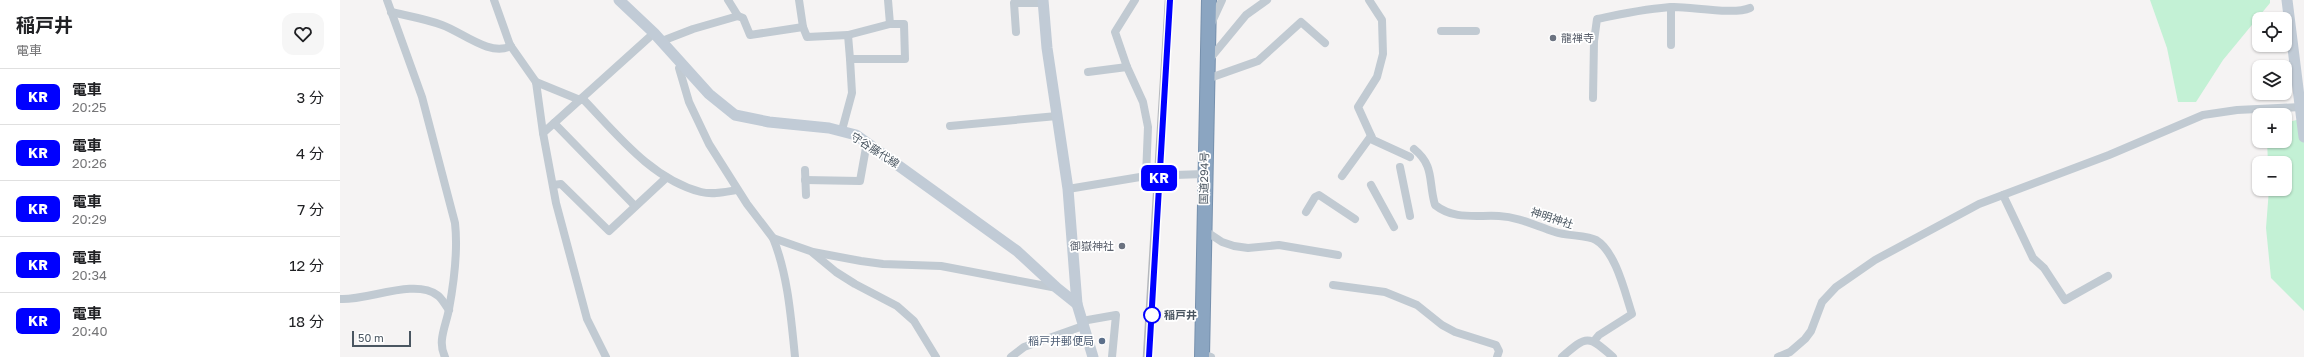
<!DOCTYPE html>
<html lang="ja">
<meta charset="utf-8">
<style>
body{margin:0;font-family:"Golos Text","Noto Sans JP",sans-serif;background:#f6f6f6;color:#202124;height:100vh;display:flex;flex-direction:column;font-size:15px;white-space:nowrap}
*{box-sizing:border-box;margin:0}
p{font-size:13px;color:#757577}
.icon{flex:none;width:22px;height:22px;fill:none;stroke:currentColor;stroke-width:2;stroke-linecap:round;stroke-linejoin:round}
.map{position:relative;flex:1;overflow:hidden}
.sheet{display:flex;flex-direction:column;background:#fff;width:340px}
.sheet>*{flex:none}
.badge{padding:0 8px;border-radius:6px;font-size:14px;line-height:26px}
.controls{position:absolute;left:1912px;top:12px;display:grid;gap:8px}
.controls a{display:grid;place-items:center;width:40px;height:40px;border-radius:8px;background:#fff;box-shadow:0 1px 3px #0004;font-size:20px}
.scale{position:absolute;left:12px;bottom:10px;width:59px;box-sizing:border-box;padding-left:4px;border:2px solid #4a5661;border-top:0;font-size:11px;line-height:14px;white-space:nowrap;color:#4a5661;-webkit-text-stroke:3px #fff;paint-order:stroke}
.map>.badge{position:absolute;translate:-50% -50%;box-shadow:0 0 0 2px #fff}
.round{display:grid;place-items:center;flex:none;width:42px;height:42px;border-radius:12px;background:#f6f6f6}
.overview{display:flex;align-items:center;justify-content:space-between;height:68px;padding:0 16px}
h1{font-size:19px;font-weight:700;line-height:30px}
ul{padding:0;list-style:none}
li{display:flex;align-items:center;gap:12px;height:56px;padding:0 16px;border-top:1px solid #e0e0e0}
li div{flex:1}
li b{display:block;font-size:15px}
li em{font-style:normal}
li .badge{min-width:44px;font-weight:700;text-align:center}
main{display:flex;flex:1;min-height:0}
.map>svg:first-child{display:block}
.green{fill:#c3f1d5}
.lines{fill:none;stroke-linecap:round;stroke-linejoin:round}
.highway-casing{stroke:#7690ad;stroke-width:16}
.street{stroke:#c1cad2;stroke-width:8}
.secondary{stroke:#c1cbd6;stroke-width:11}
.highway{stroke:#8ba5c1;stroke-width:14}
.rail{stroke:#b5b8bd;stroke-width:2.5}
.line-casing{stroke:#fff;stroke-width:9}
.line{stroke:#00f;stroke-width:6}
.worship-dot{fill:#6b7280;stroke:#fff;stroke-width:1.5}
.stop-dot{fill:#fff;stroke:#00f;stroke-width:2}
.service-dot{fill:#5c6f8a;stroke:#fff;stroke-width:1.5}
.labels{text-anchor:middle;stroke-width:3.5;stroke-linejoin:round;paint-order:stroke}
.worship-label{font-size:11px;fill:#5b616d;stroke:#fff;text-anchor:start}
.street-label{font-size:11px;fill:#4a5661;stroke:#fff}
.stop-label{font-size:11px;font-weight:bold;fill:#4a5661;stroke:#fff;text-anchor:start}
.service-label{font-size:11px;fill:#4e5e75;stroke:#fff;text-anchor:end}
</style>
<main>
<section class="sheet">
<div class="overview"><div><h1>稲戸井</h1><p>電車</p></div><a class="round"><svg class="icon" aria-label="heart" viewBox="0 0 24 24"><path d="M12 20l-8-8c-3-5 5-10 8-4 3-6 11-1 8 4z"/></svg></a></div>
<ul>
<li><span class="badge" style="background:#00f;color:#fff">KR</span><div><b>電車</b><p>20:25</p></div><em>3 分</em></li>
<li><span class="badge" style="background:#00f;color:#fff">KR</span><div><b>電車</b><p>20:26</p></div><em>4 分</em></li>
<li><span class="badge" style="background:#00f;color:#fff">KR</span><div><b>電車</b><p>20:29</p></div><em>7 分</em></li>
<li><span class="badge" style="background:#00f;color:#fff">KR</span><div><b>電車</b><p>20:34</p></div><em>12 分</em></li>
<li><span class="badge" style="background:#00f;color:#fff">KR</span><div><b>電車</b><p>20:40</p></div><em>18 分</em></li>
</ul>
</section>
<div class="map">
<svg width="1964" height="357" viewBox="0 0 1964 357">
<rect width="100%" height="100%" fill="#f5f3f3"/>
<g class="green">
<polygon points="1810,0 1930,0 1930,3 1883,60 1856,102 1838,102 1827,48"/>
<polygon points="1964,118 1964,311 1931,278 1926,228 1929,189 1945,189 1945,163 1928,163 1927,141 1945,141 1945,123"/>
</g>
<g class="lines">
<g class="highway-casing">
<polyline id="highway" points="862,357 869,0"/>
</g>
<g class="street">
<path d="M47,0l35,97 33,126c3,27 -1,59 -6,86 -3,17 -12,32 -4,48"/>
<polyline points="154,0 170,45 196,82 203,133"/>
<polyline points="388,0 398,16"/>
<polyline points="459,0 463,27"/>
<polyline points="795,0 775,32 787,67 803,102 808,127 806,176"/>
<polyline points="1029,0 1042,20 1043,54 1037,77 1018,107 1033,140 1070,157"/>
<path d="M51,12c17,4 35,7 51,13 20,7 48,32 69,21"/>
<polyline points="871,24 882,0"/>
<polyline points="1101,31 1136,31"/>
<polyline points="676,32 674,3 704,3"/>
<polyline points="508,35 550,24"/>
<polyline points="322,41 353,29 398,16 403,18 410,35 463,27 467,37 508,35 510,59"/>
<polyline points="1331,45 1331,7"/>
<polyline points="868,61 906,15 927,0"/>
<polyline points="342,63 339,68 349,102 369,144 407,204 433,238 473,252 521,261 543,264 601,266 717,288"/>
<polyline points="748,72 787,67"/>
<polyline points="867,79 918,61 961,22 985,43"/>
<polyline points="196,82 240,100"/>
<path d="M242,98c34,35 69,81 119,94 12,3 24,0 36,-2"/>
<path d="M1253,98l1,-57 3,-22c25,-5 50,-11 77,-12 20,0 60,8 76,1"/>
<polyline points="214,123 295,206"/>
<polyline points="610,126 717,116"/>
<polyline points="502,130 512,93 510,59 565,59 564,24 550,24 548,0"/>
<path d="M1074,149c21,17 14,32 21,56 19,15 40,10 64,11 20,1 37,10 56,16 11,4 33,3 41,8 20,12 29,53 36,74l-33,21 -5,6"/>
<polyline points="1060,167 1070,216"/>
<polyline points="465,170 466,195"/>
<polyline points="1002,176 1031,136"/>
<polyline points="465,180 520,181 527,142"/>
<polyline points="213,185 221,184 269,231 326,178"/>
<polyline points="1031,185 1054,227"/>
<polyline points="728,189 806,176 864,174"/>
<polyline points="1663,195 1693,258 1704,268 1725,300 1768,276"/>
<polyline points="966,212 975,197 979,195 1015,219"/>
<polyline points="864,230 882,242 894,246 908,248 939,245 998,255"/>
<path d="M433,238c15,37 18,80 22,119"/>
<polyline points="473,253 496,272 515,284 557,306 574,321 596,357"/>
<polyline points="993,285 1045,292 1077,305 1102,325 1115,332 1156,345 1159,351 1157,357"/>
<path d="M0,299c26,2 75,-21 97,-4 5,3 8,10 12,15"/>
<polyline points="742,321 776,315 772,357"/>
<polyline points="862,354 871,357"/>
<polyline points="266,357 247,319 216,203 203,133 314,33"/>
<polyline points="671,357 684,347 743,326"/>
<path d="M1222,357c25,-22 26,-22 51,0"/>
<polyline points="1438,357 1450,352 1465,339 1471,331 1482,302 1496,287 1535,260 1639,204 1769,155 1863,115 1897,110 1961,107"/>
</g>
<g class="secondary">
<polyline points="279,0 314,33 369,94 395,115 429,122 489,128 516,135 677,251 717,288 737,304 753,357"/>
<polyline points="703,0 707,48 728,189 737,304"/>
<polyline points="1947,0 1964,137"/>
</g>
<use href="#highway" class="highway"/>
<polyline class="rail" points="804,357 826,0"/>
</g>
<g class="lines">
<g class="line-casing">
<polyline id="line" points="809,357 830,0"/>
</g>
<use href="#line" class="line"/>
</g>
<g class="worship-dot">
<circle cx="1213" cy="38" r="4"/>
<circle cx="782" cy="246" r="4"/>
</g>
<circle class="stop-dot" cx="812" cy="315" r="8"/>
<circle class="service-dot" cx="762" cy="341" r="4"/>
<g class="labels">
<g class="worship-label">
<text x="1221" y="42">龍禅寺</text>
<text x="774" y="250" text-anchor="end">御嶽神社</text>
</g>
<g class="street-label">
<text transform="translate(535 150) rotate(33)" y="4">守谷藤代線</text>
<text transform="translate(864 178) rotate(-89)" y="4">国道294号</text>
<text transform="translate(1212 218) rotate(18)" y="4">神明神社</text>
</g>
<g class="stop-label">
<text x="824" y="319">稲戸井</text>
</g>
<g class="service-label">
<text x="754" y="345">稲戸井郵便局</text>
</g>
</g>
</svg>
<div class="controls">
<a><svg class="icon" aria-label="locate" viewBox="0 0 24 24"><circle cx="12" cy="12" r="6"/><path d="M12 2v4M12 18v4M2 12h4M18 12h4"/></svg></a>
<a><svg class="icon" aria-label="layers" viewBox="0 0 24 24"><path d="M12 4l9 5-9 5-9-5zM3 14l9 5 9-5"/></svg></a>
<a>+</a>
<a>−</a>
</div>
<div class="scale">50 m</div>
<b class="badge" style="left:819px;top:178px;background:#00f;color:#fff">KR</b>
</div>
</main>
